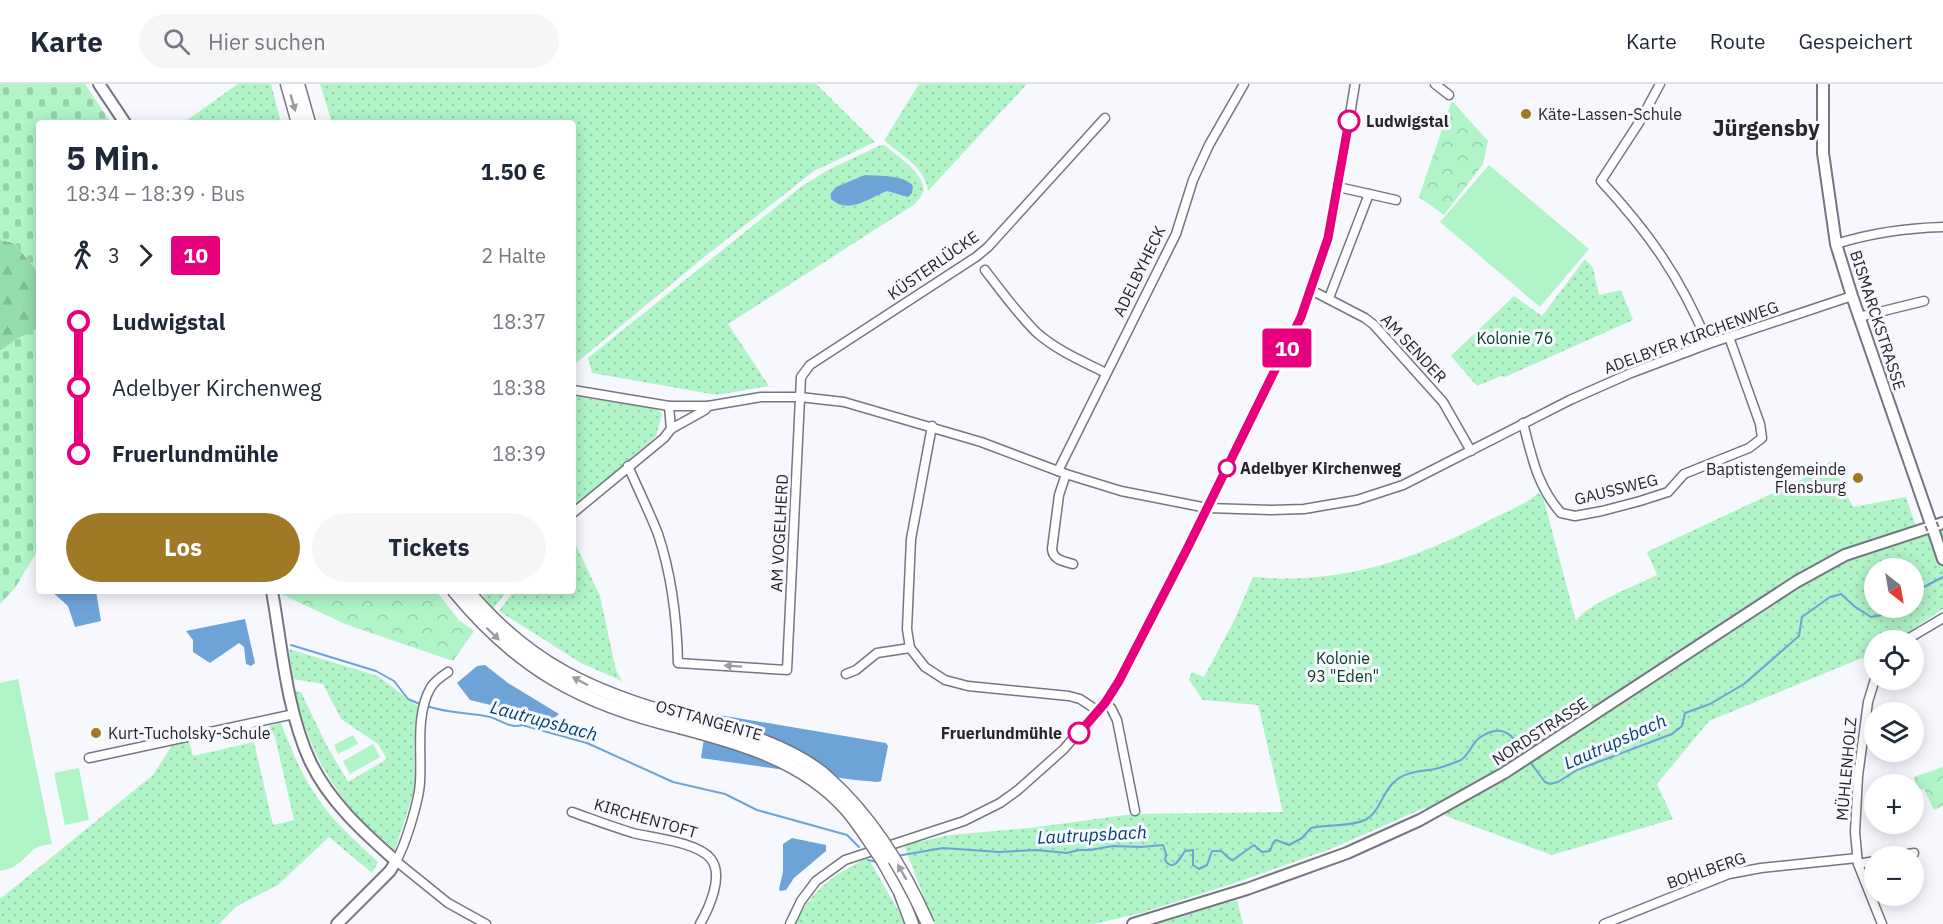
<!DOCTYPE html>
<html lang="de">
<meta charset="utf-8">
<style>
body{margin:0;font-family:"IBM Plex Sans",sans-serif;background:#f6f6f7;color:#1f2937;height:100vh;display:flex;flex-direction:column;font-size:22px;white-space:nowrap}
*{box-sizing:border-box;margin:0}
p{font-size:20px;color:#747a83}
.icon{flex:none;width:33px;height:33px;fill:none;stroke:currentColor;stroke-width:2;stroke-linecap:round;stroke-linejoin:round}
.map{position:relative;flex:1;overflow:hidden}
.side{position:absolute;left:36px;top:36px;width:540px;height:474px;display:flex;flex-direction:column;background:#fff;border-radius:6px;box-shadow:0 3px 15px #0003}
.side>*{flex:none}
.badge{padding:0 12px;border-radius:4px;font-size:21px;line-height:39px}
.needle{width:39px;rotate:149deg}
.fabs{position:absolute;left:1864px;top:474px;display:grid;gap:12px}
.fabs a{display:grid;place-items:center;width:60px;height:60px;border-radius:50%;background:#fff;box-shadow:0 3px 15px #0003;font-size:30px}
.map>.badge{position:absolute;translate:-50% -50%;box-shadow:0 0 0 3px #fff}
.legs{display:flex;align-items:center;gap:9px;height:66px;padding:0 30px;font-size:20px}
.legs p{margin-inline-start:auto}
.headline{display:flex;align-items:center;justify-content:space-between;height:102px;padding:0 30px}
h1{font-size:33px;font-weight:700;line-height:45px}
.cta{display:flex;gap:12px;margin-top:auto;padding:12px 30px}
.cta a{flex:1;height:69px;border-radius:36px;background:#9f7926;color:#fff;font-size:24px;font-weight:700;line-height:69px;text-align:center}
.cta a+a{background:#f6f6f7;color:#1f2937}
ul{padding:0 30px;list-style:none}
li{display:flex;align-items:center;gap:21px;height:66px;font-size:22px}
li i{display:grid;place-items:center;width:9px;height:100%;margin:0 8px;background:currentColor}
li i::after{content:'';width:15px;height:15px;margin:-8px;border:4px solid;border-radius:50%;background:#fff}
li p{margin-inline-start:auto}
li:first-child i{background:linear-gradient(#0000 50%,currentColor 0)}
li:last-child i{background:linear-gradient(currentColor 50%,#0000 0)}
header{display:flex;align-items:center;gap:36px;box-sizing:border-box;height:84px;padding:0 30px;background:#fff;border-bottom:2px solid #e0e1e3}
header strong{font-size:28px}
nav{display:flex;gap:33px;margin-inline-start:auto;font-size:21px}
.search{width:420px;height:54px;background:#f6f6f7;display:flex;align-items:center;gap:15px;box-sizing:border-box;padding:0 21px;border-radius:33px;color:#747a83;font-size:22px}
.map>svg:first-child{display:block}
.grass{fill:url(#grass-dots);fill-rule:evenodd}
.forest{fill:url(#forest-firs)}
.cemetery{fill:url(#cemetery-stones)}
.park{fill:url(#park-crowns)}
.pitch{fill:#b0f4c7}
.water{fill:#6ea3d8}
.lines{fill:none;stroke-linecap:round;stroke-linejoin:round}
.stream{stroke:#6ea3d8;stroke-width:2}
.street-casing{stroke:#757680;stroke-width:11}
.secondary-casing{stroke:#757680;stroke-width:14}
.primary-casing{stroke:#757680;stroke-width:15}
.street{stroke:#fff;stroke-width:8}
.secondary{stroke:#fff;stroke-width:10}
.primary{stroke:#fff;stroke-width:12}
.secondary-bridge-casing{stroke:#757680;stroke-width:14;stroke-linecap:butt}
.primary-bridge-casing{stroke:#757680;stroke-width:15;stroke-linecap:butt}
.secondary-bridge{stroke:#fff;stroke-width:10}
.primary-bridge{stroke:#fff;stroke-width:12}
.oneway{fill:#9d9da0}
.line-1-casing{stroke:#fff;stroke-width:14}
.line-1{stroke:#e6007e;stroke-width:9}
.poi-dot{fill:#9f7926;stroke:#f7f7fe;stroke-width:2}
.stop-1-dot{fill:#fff;stroke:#e6007e;stroke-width:3}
.labels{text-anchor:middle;stroke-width:6;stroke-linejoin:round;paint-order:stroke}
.poi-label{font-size:16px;fill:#26262b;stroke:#f7f7fe;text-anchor:start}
.stop-label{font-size:16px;font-weight:bold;fill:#26262b;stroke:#f7f7fe;text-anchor:start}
.street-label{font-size:16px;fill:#26262b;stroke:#f7f7fe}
.park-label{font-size:16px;fill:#063f23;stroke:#f7f7fe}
.water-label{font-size:18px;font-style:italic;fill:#024171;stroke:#f7f7fe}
.district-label{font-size:22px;font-weight:bold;fill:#26262b;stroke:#f7f7fe}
</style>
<header>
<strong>Karte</strong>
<div class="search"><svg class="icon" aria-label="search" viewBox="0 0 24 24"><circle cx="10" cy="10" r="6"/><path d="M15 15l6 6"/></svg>Hier suchen</div>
<nav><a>Karte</a><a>Route</a><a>Gespeichert</a></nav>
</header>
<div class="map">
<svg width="1943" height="840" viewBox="0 0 1943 840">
<defs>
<pattern id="grass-dots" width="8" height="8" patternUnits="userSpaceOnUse" patternTransform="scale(1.5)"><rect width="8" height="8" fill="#b0f4c7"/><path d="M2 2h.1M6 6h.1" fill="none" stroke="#97d1ab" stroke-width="1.8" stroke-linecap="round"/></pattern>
<pattern id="forest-firs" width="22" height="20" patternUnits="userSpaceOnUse" patternTransform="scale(1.5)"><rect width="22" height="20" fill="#95dcae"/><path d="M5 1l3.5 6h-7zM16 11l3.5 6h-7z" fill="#80bd96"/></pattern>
<pattern id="cemetery-stones" width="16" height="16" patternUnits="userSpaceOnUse" patternTransform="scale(1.5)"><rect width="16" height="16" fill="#b0f4c7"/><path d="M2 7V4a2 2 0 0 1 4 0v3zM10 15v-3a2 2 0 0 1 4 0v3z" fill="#97d1ab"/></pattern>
<pattern id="park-crowns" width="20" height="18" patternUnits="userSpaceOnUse" patternTransform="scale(1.5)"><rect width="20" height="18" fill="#b0f4c7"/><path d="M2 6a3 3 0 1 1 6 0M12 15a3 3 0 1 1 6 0" fill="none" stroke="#97d1ab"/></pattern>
</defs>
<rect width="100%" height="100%" fill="#f7f7fe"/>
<g class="grass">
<polygon points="238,0 271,0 281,39 183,39"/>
<polygon points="320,0 816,0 875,58 814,87 703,174 576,279 573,278 573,39 332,39"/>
<path d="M919,0h108l-99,107c-3,-23 -25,-35 -42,-49l-1,-3z"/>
<path d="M881,61h3c12,10 43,30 39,47 -1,4 -6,9 -8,12l-187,120 41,62 -52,9 -125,-22 -4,-15 213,-171 27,-17z"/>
<polygon points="1585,175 1593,184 1599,211 1621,206 1633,236 1505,293 1501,292 1477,302 1451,272 1514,212 1542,232"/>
<polygon points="573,312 656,325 662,330 656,352 573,426"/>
<path d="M1831,377l22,46 53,-10 13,38 24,-8v82l-46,31h-22v20l-8,-3 -10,3 -148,61 -52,63 16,35 -121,36 -128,-47 -91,40 -101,36 -91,29 -48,11h-159l-30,-79 46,-10 80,-7 103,-14 150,-2 -25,-107 -55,-5 -14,-20 3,-8 12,5 31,-58 18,-42c88,8 161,-17 237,-57 15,-8 36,-15 48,-27l5,4 33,124c11,-17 61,-36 81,-46l-10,-23 154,-72zM1875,484h39v40h-39z"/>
<polygon points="573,455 600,512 616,586 622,597 581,579 499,527 514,507 573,507"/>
<polygon points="480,507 507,507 493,525"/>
<path d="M289,565l89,27 43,33 -7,33 1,46 -20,62c-13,-12 -27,-22 -38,-35 -33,-37 -51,-76 -62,-124l6,1 25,52 22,38 39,-23 -9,-15 -37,-25 -18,-35 -30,-5z"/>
<path d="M281,639c10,25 19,49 34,71 16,26 41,47 63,68l-6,11 -43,-36 -51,48 -41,21 -18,18h-219v-25l153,-124 20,-31 16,-3 4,15 61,-14 19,83 21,-5 -19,-83 -6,-11z"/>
<path d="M868,774l38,66h-110c13,-33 41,-52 72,-66z"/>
<polygon points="1237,816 1243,840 1156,840"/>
</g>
<polygon class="forest" points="0,156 14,159 39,189 39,244 17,255 0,267"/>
<g class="cemetery">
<polygon points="0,0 85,0 109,36 107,39 39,39 39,189 14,159 0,156"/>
<polygon points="39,244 39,464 15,504 0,520 0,267 17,255"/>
</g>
<g class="park">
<polygon points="1453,18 1488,57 1483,80 1444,131 1419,113 1451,19"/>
<polygon points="281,507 436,507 459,536 474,547 453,577 345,540 281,510"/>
<polygon points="1943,683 1943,722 1934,726 1924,705 1918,706 1914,693"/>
</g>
<g class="pitch">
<polygon points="1489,81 1589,165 1540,223 1440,138"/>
<path d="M18,595l34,165c-6,1 -15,2 -19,6 -12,11 -16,18 -33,21v-188z"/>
<polygon points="353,651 358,660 338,670 334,661"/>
<polygon points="373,660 380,673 350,690 343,677"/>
<polygon points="79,684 89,736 65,741 54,689"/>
</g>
<g class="water">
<path d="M865,91c14,1 40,0 48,11l-1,7 -4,4 -21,-6c-18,7 -38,24 -56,8v-6l5,-6z"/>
<polygon points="51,507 96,507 101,537 75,543 68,522"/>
<polygon points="245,535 255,579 251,582 246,580 244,563 239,559 210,579 193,568 193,556 186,547"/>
<polygon points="485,581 508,599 559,630 552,636 470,616 457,599 477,582"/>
<polygon points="708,629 886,659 888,662 881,697 878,698 855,696 701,674"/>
<polygon points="792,754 826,761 826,767 794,794 786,806 780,807 779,805 783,788 783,760"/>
</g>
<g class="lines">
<g class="stream">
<polyline points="1914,511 1920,505 1943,493"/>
<polyline points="291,561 376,587 394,597 408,615 422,621"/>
<path d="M427,622c22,8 42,6 63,11 11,3 20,12 32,8l65,18 86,39 52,12 32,16 90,25 12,12"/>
<polyline points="1530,678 1545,698 1550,700 1558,698 1577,686 1672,650 1682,642 1685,629 1710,620 1744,600 1799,552 1802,533 1830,513 1841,510 1854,522 1871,533 1888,530 1900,524"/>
<path d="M897,772l46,-8 56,4 37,-2 31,3 12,-3h11l23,-4 28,1 22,-2 3,9 -1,6c8,13 15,-2 20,-9l8,-1v15l6,4 8,-4 5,-14h9l9,8 3,1 21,-15 8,7 8,-1 3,-8 3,-3 13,5 13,-7 9,-10c17,-4 39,-1 54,-8 14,-7 17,-26 28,-37 12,-12 26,-11 42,-14 9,-2 18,-6 26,-9 7,-5 10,-13 15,-19 3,-4 8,-6 12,-8 19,-8 28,7 37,22"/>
<polyline points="868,776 877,778"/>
</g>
<g class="street-casing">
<g id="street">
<polyline points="1435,0 1449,11"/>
<path d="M1660,0l-20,37 -39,60c48,52 80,97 107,163"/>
<polyline points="1338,103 1396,116"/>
<path d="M1836,160c35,-11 71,-16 107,-17"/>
<path d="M985,186c16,21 32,43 51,62 20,18 46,29 70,41"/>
<polyline points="1311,206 1365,234 1374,241 1443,318 1471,367"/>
<polyline points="1329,214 1369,110"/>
<polyline points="1859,233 1924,217"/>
<polyline points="573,306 669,322 708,322 761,313 800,313 844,318 981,358 1066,390 1121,407 1207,424 1271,426 1304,425 1357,416 1403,401 1570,316 1631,289 1708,260 1852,212"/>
<polyline points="669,322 671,345"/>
<path d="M1523,339c9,34 14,63 38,90l14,3 27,-5 38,-10 28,-9 16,-18 65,-26 13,-10 -2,-14 -31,-87"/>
<polyline points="932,342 911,455 907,545 910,564 925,583 945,596 968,602 1069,612 1080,615 1098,627"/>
<path d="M628,382c10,23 21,45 30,68 14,42 19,85 20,129l109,7 14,-293 9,-12 166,-108 12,-10 117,-129"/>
<polyline points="1058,387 1176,150 1193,96 1209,61 1244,0"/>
<path d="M1066,390l-7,21 -7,54c1,11 11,12 21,15"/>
<polyline points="573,429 664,354 671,345 705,326 708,322"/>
<polyline points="1906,556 1943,534"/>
<path d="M448,588c-6,4 -13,9 -17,15 -16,27 -9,65 -11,95 -1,19 -15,64 -24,79l52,42 38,21"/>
<polyline points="846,590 856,586 877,569 910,564"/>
<polyline points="1875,595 1868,618 1858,692 1855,748 1858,780 1882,840"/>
<polyline points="1105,619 1111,624 1117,636 1135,727"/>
<polyline points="89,674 294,630"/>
<path d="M572,728c20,7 41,15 61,21 20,5 65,9 78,26 13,17 -2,49 -11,65"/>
<polyline points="1897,772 1914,769"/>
<polyline points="1858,780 1875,777"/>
<polyline points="790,840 801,817 816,797 845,776 964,737 1000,719 1018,706 1064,665 1112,609 1187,465 1301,233 1322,175 1334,128 1355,0"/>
<polyline points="1604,840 1729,790 1761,784 1857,774"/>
</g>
</g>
<g class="secondary-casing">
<g id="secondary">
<polyline points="99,0 125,39"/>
<polyline points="1823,0 1823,69 1836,160 1852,212 1931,440"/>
<polyline points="1933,445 1943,475"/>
<path d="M272,507c10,56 14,117 38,170 19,40 53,71 86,100l-6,10 -53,53"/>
<polyline points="1133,840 1247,805 1347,769 1420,736 1504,689 1796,498 1845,471 1943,439"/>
</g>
</g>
<g class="primary-casing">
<g id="primary">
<polyline points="287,0 298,39"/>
<polyline points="298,0 309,39"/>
<path d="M454,507c64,78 128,113 225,136"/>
<path d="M468,507c60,72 125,102 214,126"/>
<polyline points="883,777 900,808 912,840"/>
</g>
</g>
<use href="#street" class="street"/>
<use href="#secondary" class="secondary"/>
<use href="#primary" class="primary"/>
<g class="secondary-bridge-casing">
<polyline id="secondary-bridge" points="1931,440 1933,445"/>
</g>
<g class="primary-bridge-casing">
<g id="primary-bridge">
<path d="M682,633c26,7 54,12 79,23 23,9 49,21 67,38 45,40 76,92 100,146"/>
<path d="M679,643c61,16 123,33 167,82 14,16 25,35 37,52"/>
</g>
</g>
<use href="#secondary-bridge" class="secondary-bridge"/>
<use href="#primary-bridge" class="primary-bridge"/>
</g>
<defs><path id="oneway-solid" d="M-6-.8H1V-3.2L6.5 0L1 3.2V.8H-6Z" transform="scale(1.5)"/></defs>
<g class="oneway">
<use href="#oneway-solid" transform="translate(293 19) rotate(74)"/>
<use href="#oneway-solid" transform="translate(493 550) rotate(44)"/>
<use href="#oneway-solid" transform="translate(733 582) rotate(-176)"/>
<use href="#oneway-solid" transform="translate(580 597) rotate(-152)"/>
<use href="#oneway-solid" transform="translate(902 788) rotate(-120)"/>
</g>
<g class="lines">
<g class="line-1-casing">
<polyline id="line-1" points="1079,649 1105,619 1119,597 1187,465 1301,233 1328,154 1349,37"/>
</g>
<use href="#line-1" class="line-1"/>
</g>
<g class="poi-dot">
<circle cx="1526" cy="30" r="6"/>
<circle cx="1858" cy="394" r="6"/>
<circle cx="96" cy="649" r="6"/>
</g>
<g class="stop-1-dot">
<circle cx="1349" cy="37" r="10"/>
<circle cx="1227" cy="384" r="8"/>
<circle cx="1079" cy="649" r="10"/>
</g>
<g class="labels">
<g class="poi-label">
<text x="1538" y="36">Käte-Lassen-Schule</text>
<text x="1846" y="391" text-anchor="end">Baptistengemeinde<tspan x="1846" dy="18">Flensburg</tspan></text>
<text x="108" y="655">Kurt-Tucholsky-Schule</text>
</g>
<g class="stop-label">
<text x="1366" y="43">Ludwigstal</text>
<text x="1240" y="390">Adelbyer Kirchenweg</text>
<text x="1062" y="655" text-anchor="end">Fruerlundmühle</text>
</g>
<g class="street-label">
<text transform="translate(933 181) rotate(-35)" y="6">KÜSTERLÜCKE</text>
<text transform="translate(1139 187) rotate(-64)" y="6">ADELBYHECK</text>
<text transform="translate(1878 236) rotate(72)" y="6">BISMARCKSTRASSE</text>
<text transform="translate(1691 253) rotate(-20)" y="6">ADELBYER KIRCHENWEG</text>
<text transform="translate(1414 264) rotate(47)" y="6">AM SENDER</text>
<text transform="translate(1616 405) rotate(-14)" y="6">GAUSSWEG</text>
<text transform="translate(779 449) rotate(-87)" y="6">AM VOGELHERD</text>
<text transform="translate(709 636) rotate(16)" y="6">OSTTANGENTE</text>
<text transform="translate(1540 647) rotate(-33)" y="6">NORDSTRASSE</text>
<text transform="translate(1846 685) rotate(-85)" y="6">MÜHLENHOLZ</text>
<text transform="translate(646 734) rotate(16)" y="6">KIRCHENTOFT</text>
<text transform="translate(1706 786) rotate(-19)" y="6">BOHLBERG</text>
</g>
<g class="park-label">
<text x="1515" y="260">Kolonie 76</text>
<text x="1343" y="580">Kolonie<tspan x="1343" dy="18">93 "Eden"</tspan></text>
</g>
<g class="water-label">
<text transform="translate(544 637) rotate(15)" y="6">Lautrupsbach</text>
<text transform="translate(1615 658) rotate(-24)" y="6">Lautrupsbach</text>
<text transform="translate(1092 751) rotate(-3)" y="6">Lautrupsbach</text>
</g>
<g class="district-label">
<text x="1766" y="52">Jürgensby</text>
</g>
</g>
</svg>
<div class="fabs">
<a><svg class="needle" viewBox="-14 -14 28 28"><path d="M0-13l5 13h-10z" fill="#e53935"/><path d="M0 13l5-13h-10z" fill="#747a83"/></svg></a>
<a><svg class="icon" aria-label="locate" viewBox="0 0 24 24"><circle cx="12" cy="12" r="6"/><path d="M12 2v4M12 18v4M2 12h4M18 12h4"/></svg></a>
<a><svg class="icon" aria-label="layers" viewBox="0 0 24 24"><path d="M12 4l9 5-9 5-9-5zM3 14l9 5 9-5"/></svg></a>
<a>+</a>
<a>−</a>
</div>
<b class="badge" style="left:1287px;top:264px;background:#e6007e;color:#fff">10</b>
<section class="side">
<div class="headline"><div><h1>5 Min.</h1><p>18:34 – 18:39 · Bus</p></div><b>1.50 €</b></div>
<div class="legs"><svg class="icon" aria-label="walk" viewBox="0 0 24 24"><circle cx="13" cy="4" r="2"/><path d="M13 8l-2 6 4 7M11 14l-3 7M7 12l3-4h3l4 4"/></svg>3<svg class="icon" aria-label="forward" viewBox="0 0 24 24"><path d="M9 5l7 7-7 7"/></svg><b class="badge" style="background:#e6007e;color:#fff">10</b><p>2 Halte</p></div>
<ul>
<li><i style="color:#e6007e"></i><b>Ludwigstal</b><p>18:37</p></li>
<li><i style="color:#e6007e"></i><span>Adelbyer Kirchenweg</span><p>18:38</p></li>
<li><i style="color:#e6007e"></i><b>Fruerlundmühle</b><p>18:39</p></li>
</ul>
<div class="cta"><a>Los</a><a>Tickets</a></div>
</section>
</div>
